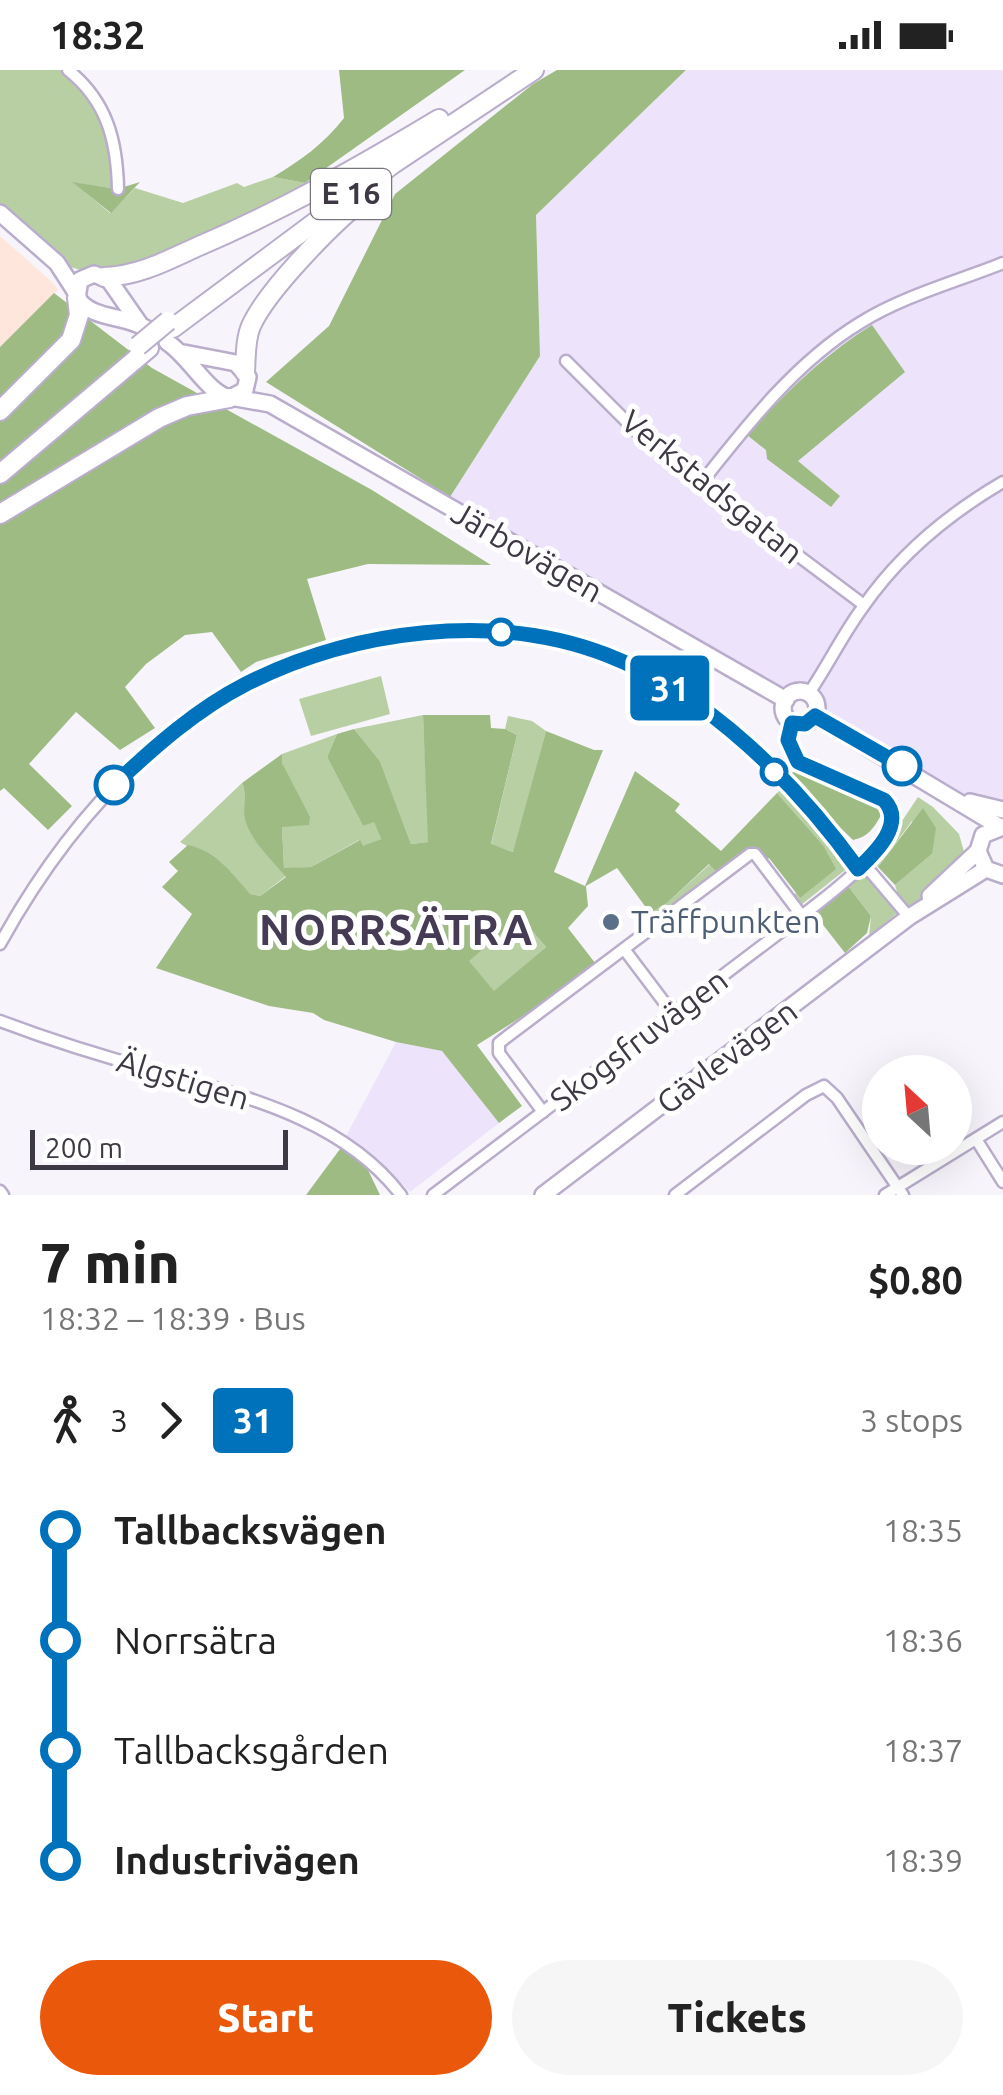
<!DOCTYPE html>
<meta charset="utf-8">
<style>
body{margin:0;font-family:Ubuntu,sans-serif;background:#f6f6f6;color:#222;height:100vh;display:flex;flex-direction:column;font-size:38px;white-space:nowrap}
*{box-sizing:border-box;margin:0}
p{font-size:32px;color:#767676}
.icon{flex:none;width:55px;height:55px;fill:none;stroke:currentColor;stroke-width:2;stroke-linecap:round;stroke-linejoin:round}
.map{position:relative;height:1125px;overflow:hidden}
.side{display:flex;flex-direction:column;background:#fff;flex:1}
.side>*{flex:none}
.badge{padding:0 20px;border-radius:8px;font-size:35px;line-height:65px}
.needle{width:65px;rotate:334deg}
.buttons{position:absolute;left:862px;top:985px;display:grid;gap:20px}
.buttons a{display:grid;place-items:center;width:110px;height:110px;border-radius:50%;background:#fff;box-shadow:0 10px 40px #0002;font-size:50px}
.scale{position:absolute;left:30px;bottom:25px;width:258px;box-sizing:border-box;padding-left:10px;border:5px solid #3d3844;border-top:0;font-size:28px;line-height:35px;white-space:nowrap;color:#3d3844;-webkit-text-stroke:8px #fff;paint-order:stroke}
.map>.badge{position:absolute;translate:-50% -50%;box-shadow:0 0 0 5px #fff}
.legs{display:flex;align-items:center;gap:15px;height:110px;padding:0 40px;font-size:32px}
.legs p{margin-inline-start:auto}
.summary{display:flex;align-items:center;justify-content:space-between;height:170px;padding:0 40px}
h1{font-size:55px;font-weight:800;line-height:75px}
.action{display:flex;gap:20px;margin-top:auto;padding:20px 40px}
.action a{flex:1;height:115px;border-radius:60px;background:#ea580c;color:#fff;font-size:40px;font-weight:800;line-height:115px;text-align:center}
.action a+a{background:#f6f6f6;color:#222}
ul{padding:0 40px;list-style:none}
li{display:flex;align-items:center;gap:35px;height:110px;font-size:38px}
li i{display:grid;place-items:center;width:15px;height:100%;margin:0 12px;background:currentColor}
li i::after{content:'';width:25px;height:25px;margin:-12px;border:8px solid;border-radius:50%;background:#fff}
li p{margin-inline-start:auto}
li:first-child i{background:linear-gradient(#0000 50%,currentColor 0)}
li:last-child i{background:linear-gradient(currentColor 50%,#0000 0)}
.status{display:flex;justify-content:space-between;align-items:center;height:70px;padding:0 50px;background:#fff;direction:ltr}
.status svg{height:28px;fill:currentColor}
.map>svg:first-child{display:block}
.commercial{fill:#ffe6dc}
.built{fill:#ede4fc}
.green{fill:#b8cfa4}
.forest{fill:#9ebb84;fill-rule:evenodd}
.lines{fill:none;stroke-linecap:round;stroke-linejoin:round}
.street-casing{stroke:#b9adcb;stroke-width:15}
.secondary-casing{stroke:#b9adcb;stroke-width:20}
.highway-casing{stroke:#b9adcb;stroke-width:22}
.street{stroke:#fff;stroke-width:10}
.secondary{stroke:#fff;stroke-width:15}
.highway{stroke:#fff;stroke-width:18}
.highway-bridge-casing{stroke:#b9adcb;stroke-width:22;stroke-linecap:butt}
.highway-bridge{stroke:#fff;stroke-width:18}
.line-1-casing{stroke:#fff;stroke-width:22}
.line-1{stroke:#0072bc;stroke-width:15}
.stop-1-dot{fill:#fff;stroke:#0072bc;stroke-width:5}
.service-dot{fill:#5c6f8a;stroke:#fff;stroke-width:4}
.labels{text-anchor:middle;stroke-width:10;stroke-linejoin:round;paint-order:stroke}
.shield{fill:#fff;stroke:#77747c;stroke-width:2.5}
.shield-label{font-size:30px;font-weight:bold;fill:#3d3844}
.street-label{font-size:32px;fill:#3d3844;stroke:#fff}
.service-label{font-size:32px;fill:#4e5e75;stroke:#fff;text-anchor:start}
.district-label{font-size:42px;font-weight:bold;letter-spacing:2.5px;fill:#453b54;stroke:#fff}
</style>
<div class="status"><b>18:32</b><svg viewBox="0 0 49 12"><path d="M0 12V9h3v3zM5 12V6h3v6zM10 12V3h3v9zM15 12V0h3v12zM26 1h20v11H26zM47 4h2v5h-2z"/></svg></div>
<div class="map">
<svg width="1003" height="1125" viewBox="0 0 1003 1125">
<rect width="100%" height="100%" fill="#f7f5fb"/>
<polygon class="commercial" points="0,166 53,213 58,220 0,277"/>
<g class="built">
<polygon points="686,0 1003,0 1003,740 952,727 817,642 812,626 802,621 789,625 450,427 540,286 536,145"/>
<polygon points="396,972 442,981 499,1053 410,1122 374,1086 346,1066"/>
</g>
<g class="green">
<polygon points="0,0 68,0 101,35 118,119 74,113 110,143 135,118 183,133 237,113 244,117 273,107 305,113 312,122 236,160 104,207 57,193 51,177 0,133"/>
<polygon points="381,606 390,644 311,666 299,629"/>
<polygon points="423,645 429,772 411,774 380,691 354,659"/>
<polygon points="508,646 532,651 546,661 514,782 491,775 517,665 505,659"/>
<polygon points="337,664 327,687 363,756 374,751 381,769 363,777 359,770 311,797 284,799 282,756 292,717 282,693 282,684"/>
<polygon points="242,713 247,724 254,767 286,806 260,826 249,824 231,802 180,772"/>
<polygon points="781,719 849,797 796,839 788,828 796,823 800,828 823,775 777,723"/>
<polygon points="918,727 933,737 959,764 966,789 909,847 902,839 869,866 871,846 848,816 868,799 894,828 898,825 895,815 932,784 912,751 878,797 874,793"/>
<polygon points="710,794 721,806 660,852 650,843 667,833"/>
<polygon points="520,847 546,877 494,922 468,891"/>
</g>
<g class="forest">
<path d="M339,0h126l-160,113 -32,-6c28,-17 51,-33 71,-59z"/>
<polygon points="557,0 686,0 536,145 540,286 450,427 266,312 329,256 395,124 533,14"/>
<polygon points="72,112 117,119 140,112 111,143"/>
<polygon points="54,223 152,298 372,420 491,495 368,494 307,509 326,570 256,592 241,602 212,562 185,565 146,594 125,617 155,658 120,680 76,642 29,694 72,736 48,760 4,718 0,721 0,277"/>
<path d="M872,255l33,47 -107,89 42,35 -9,11 -64,-48 -1,-9 -19,-15c37,-41 78,-81 125,-110z"/>
<path d="M423,645h67l1,13 14,1 12,6 -26,109 22,8 33,-121 48,19h9l-49,122 31,14 50,-115 45,33 -5,7 46,40 56,-58 46,52 13,24 -36,29 -31,-40 -7,5 -7,-9 -34,22 -12,-12 -42,39 -17,10 -33,-45 -31,18 2,20 -20,22 31,40 -122,77 45,61 -23,17 -57,-72 -46,-9 -72,-22 -11,-7 -44,-7 -113,-38 36,-54 -30,-27 16,-16 -9,-9 19,-17c28,6 44,28 62,49l10,2 26,-19c-14,-17 -32,-33 -40,-54 -5,-15 3,-26 -4,-40l40,-29v9l28,54 -1,8 -27,2 2,41 27,-1 49,-27 3,6 18,-7 -7,-17 -11,4 -36,-69 10,-23 17,-5 26,32 31,83 17,-2zM520,847l26,30 -52,44 -25,-30z"/>
<path d="M796,699l69,27 14,9 2,10c-7,13 -13,22 -28,25l-65,-63z"/>
<polygon points="923,738 936,758 932,784 895,815 878,797"/>
<polygon points="848,816 871,846 867,863 845,883 813,842"/>
<polygon points="343,1075 368,1100 380,1125 306,1125"/>
</g>
<g class="lines">
<g class="street-casing">
<g id="street">
<path d="M68,0c39,31 49,71 50,119"/>
<polyline points="566,291 649,374 864,535"/>
<path d="M702,412c45,-57 94,-120 158,-159 43,-27 96,-41 143,-60"/>
<path d="M809,623c19,-28 34,-59 54,-86 36,-52 87,-94 140,-125"/>
<polyline points="864,794 909,847"/>
<path d="M0,874c96,-174 243,-306 451,-312 54,-2 106,3 157,23 101,39 187,128 250,214"/>
<polyline points="624,879 673,944"/>
<path d="M0,951c50,19 101,35 153,49 89,26 189,48 248,125"/>
<polyline points="543,1042 499,983 499,973 508,966 750,784 755,784 802,846"/>
<polyline points="976,1069 1003,1112"/>
<polyline points="0,1121 3,1125"/>
<path d="M433,1125l379,-287c24,-19 103,-76 72,-108l-86,-38 -10,-22 4,-17"/>
<polyline points="675,1125 806,1025 824,1016 837,1028 903,1125"/>
<polyline points="885,1125 1003,1052"/>
</g>
</g>
<g class="secondary-casing">
<g id="secondary">
<polyline points="0,143 57,193 77,224"/>
<path d="M139,253l-30,-43 -15,-6 -14,6 -3,18c16,23 48,16 70,31"/>
<path d="M167,272c23,15 40,51 63,56l15,-8 3,-13 -12,-14 -52,-10"/>
<polyline points="236,328 270,334 786,630"/>
<circle cx="800" cy="638" r="17"/>
<polyline points="815,646 1000,757"/>
<polyline points="970,732 1003,740"/>
<polyline points="1003,757 983,765 978,781 986,799 1003,805"/>
<polyline points="930,826 978,781"/>
<polyline points="543,1125 909,847 986,799"/>
</g>
</g>
<g class="highway-casing">
<g id="highway">
<path d="M104,207c35,-1 64,-17 95,-31 84,-36 162,-80 240,-127"/>
<polyline points="173,258 393,94 534,0"/>
<path d="M245,302c1,-15 0,-32 6,-46 16,-36 83,-104 114,-128"/>
<polyline points="0,341 71,270 79,245 77,228"/>
<polyline points="0,404 149,278"/>
<polyline points="0,444 159,348 187,336 230,328"/>
</g>
</g>
<use href="#street" class="street"/>
<use href="#secondary" class="secondary"/>
<use href="#highway" class="highway"/>
<g class="highway-bridge-casing">
<polyline id="highway-bridge" points="138,276 168,251"/>
</g>
<use href="#highway-bridge" class="highway-bridge"/>
</g>
<g class="lines">
<g class="line-1-casing">
<path id="line-1" d="M114,715c40,-38 83,-76 132,-101 107,-54 248,-73 361,-29 101,39 189,128 251,214 18,-17 48,-46 26,-69l-86,-38 -10,-22 4,-17 13,1 10,-8 87,50"/>
</g>
<use href="#line-1" class="line-1"/>
</g>
<g class="stop-1-dot">
<circle cx="501" cy="562" r="12"/>
<circle cx="902" cy="696" r="18"/>
<circle cx="774" cy="702" r="12"/>
<circle cx="114" cy="715" r="18"/>
</g>
<circle class="service-dot" cx="611" cy="852" r="10"/>
<g class="labels">
<rect class="shield" x="311" y="99" width="80" height="50" rx="8"/>
<g class="shield-label">
<text x="351" y="134">E 16</text>
</g>
<g class="street-label">
<text transform="translate(712 417) rotate(39)" y="11">Verkstadsgatan</text>
<text transform="translate(527 482) rotate(30)" y="11">Järbovägen</text>
<text transform="translate(639 970) rotate(-37)" y="11">Skogsfruvägen</text>
<text transform="translate(727 987) rotate(-37)" y="11">Gävlevägen</text>
<text transform="translate(183 1010) rotate(17)" y="11">Älgstigen</text>
</g>
<g class="service-label">
<text x="631" y="863">Träffpunkten</text>
</g>
<g class="district-label">
<text x="397" y="875">NORRSÄTRA</text>
</g>
</g>
</svg>
<div class="buttons">
<a><svg class="needle" viewBox="-14 -14 28 28"><path d="M0-13l5 13h-10z" fill="#e53935"/><path d="M0 13l5-13h-10z" fill="#767676"/></svg></a>
</div>
<div class="scale">200 m</div>
<b class="badge" style="left:670px;top:618px;background:#0072bc;color:#fff">31</b>
</div>
<section class="side">
<div class="summary"><div><h1>7 min</h1><p>18:32 – 18:39 · Bus</p></div><b>$0.80</b></div>
<div class="legs"><svg class="icon" aria-label="walk" viewBox="0 0 24 24"><circle cx="13" cy="4" r="2"/><path d="M13 8l-2 6 4 7M11 14l-3 7M7 12l3-4h3l4 4"/></svg>3<svg class="icon" aria-label="forward" viewBox="0 0 24 24"><path d="M9 5l7 7-7 7"/></svg><b class="badge" style="background:#0072bc;color:#fff">31</b><p>3 stops</p></div>
<ul>
<li><i style="color:#0072bc"></i><b>Tallbacksvägen</b><p>18:35</p></li>
<li><i style="color:#0072bc"></i><span>Norrsätra</span><p>18:36</p></li>
<li><i style="color:#0072bc"></i><span>Tallbacksgården</span><p>18:37</p></li>
<li><i style="color:#0072bc"></i><b>Industrivägen</b><p>18:39</p></li>
</ul>
<div class="action"><a>Start</a><a>Tickets</a></div>
</section>
